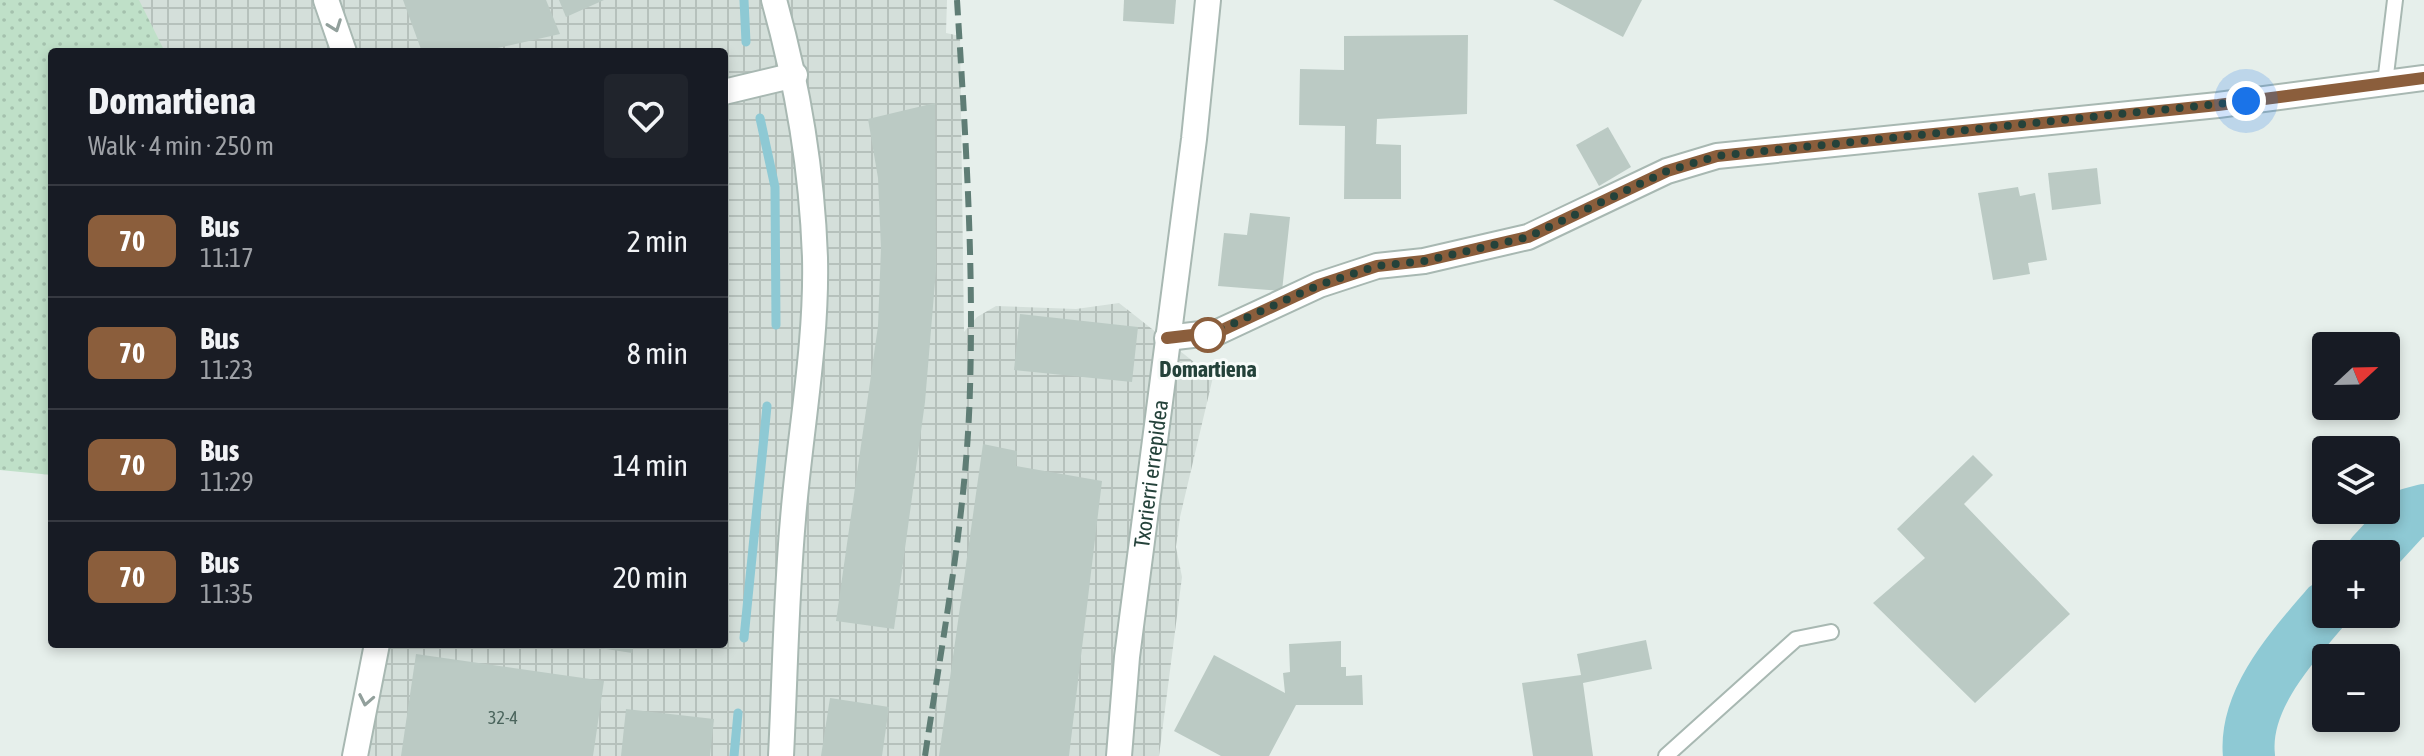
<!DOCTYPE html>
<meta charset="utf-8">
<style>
body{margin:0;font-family:"Asap Condensed",sans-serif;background:#20242c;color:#f1f3f6;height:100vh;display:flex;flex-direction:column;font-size:30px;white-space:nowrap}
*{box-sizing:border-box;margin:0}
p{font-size:26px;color:#9ea1a6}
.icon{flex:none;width:44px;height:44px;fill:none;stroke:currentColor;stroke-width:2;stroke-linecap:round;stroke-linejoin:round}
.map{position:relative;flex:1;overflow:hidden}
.drawer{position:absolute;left:48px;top:48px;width:680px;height:600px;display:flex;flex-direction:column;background:#171b24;border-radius:8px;box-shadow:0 4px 12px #0003}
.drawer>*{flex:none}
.badge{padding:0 16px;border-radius:12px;font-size:28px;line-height:52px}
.needle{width:52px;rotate:68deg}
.fabs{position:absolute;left:2312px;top:332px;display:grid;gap:16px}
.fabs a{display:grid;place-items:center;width:88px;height:88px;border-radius:8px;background:#171b24;box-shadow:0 4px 12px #0003;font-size:40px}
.you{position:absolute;width:40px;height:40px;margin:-20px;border:6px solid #fff;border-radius:50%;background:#1a73e8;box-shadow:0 0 0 12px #1a73e833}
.map>.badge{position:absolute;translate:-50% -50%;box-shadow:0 0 0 4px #fff}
.round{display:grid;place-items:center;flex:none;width:84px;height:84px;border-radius:8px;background:#20242c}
.head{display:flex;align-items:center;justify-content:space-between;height:136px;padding:0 40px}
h1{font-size:38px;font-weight:700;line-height:60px}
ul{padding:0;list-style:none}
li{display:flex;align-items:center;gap:24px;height:112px;padding:0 40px;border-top:2px solid #363941}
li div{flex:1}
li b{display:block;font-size:30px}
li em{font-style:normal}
li .badge{min-width:88px;font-weight:700;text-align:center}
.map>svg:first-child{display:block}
.industrial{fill:url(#industrial-grid)}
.grass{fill:url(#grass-dots)}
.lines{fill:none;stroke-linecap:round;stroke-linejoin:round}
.stream{stroke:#8ec9d4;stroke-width:9}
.river{stroke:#8ec9d4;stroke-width:52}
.building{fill:#bbcac4}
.service-casing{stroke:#a8b8b2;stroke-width:18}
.minor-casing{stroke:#a8b8b2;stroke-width:28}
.tertiary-casing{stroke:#a8b8b2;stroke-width:28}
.service{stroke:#fff;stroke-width:14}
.minor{stroke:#fff;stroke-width:24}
.tertiary{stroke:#fff;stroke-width:24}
.rail{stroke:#5f7d75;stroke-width:6;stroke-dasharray:16 8;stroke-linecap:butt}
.oneway{stroke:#92a09c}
.line-casing{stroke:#fff;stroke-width:18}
.line{stroke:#8b5e3c;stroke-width:12}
.walk{stroke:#24423a;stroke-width:8;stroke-dasharray:0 14.4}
.stop-dot{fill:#fff;stroke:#8b5e3c;stroke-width:4}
.labels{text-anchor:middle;stroke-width:6;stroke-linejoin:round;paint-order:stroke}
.number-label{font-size:18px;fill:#4a645c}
.stop-label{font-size:22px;font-weight:bold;fill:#24423a;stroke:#f7fbf9}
.street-label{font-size:22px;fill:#24423a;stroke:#f7fbf9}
</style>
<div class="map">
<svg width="2424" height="756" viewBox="0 0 2424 756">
<defs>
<pattern id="industrial-grid" width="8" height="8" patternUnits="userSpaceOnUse" patternTransform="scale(2)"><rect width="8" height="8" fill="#d4dfda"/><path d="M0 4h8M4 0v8" fill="none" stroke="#b6c1bc"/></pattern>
<pattern id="grass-dots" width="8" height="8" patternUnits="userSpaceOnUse" patternTransform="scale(2)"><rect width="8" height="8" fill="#bfe0c8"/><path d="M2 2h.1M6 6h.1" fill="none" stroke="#a4c1ad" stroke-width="1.8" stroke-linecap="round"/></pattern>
</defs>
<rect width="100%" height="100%" fill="#e6efeb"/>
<polygon class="industrial" points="0,0 947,0 946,33 960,36 964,332 977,317 996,306 1076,309 1119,303 1213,377 1180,517 1176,547 1182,577 1159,756 369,756 389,644 724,644 724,52 112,52"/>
<polygon class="grass" points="0,0 139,0 165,52 52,52 52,475 0,470"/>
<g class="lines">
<g class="stream">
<polyline points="744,0 746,42"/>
<polyline points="760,118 775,187 776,325"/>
<polyline points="744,638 767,406"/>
<polyline points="734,756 738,713"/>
</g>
<g class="river">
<polyline points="2372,554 2409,514 2424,510"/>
<path d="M2249,756c-6,-56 43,-109 77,-149"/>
</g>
</g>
<g class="building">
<polygon points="403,0 546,0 560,34 480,52 422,52"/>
<polygon points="559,0 604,0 566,17"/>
<polygon points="1124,0 1176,0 1174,24 1123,21"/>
<polygon points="1553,0 1642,0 1623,37"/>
<polygon points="1468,35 1467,114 1377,119 1376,144 1401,145 1401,199 1344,199 1345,126 1299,125 1300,69 1344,70 1344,36"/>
<polygon points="935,103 936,270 925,402 894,629 836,621 878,326 881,248 878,178 868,119"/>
<polygon points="1608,127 1631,167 1599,186 1576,145"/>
<polygon points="2097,168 2101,204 2052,210 2048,173"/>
<polygon points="2018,187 2020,196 2035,193 2047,260 2028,263 2030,274 1993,280 1978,193"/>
<polygon points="1250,213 1290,217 1282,291 1218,286 1224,233 1247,235"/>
<polygon points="1020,314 1138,327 1132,382 1014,370"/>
<polygon points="983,444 1017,451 1016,466 1102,481 1069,756 939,756"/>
<polygon points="1973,455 1993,475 1964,504 2070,614 1975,703 1873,603 1925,558 1897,529"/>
<polygon points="1646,640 1652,669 1583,683 1593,756 1533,756 1522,683 1581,675 1577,654"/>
<polygon points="1341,641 1341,667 1346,667 1346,676 1362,675 1363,705 1296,705 1269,756 1221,756 1174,731 1214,655 1285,693 1283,673 1290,672 1289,644"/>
<polygon points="574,644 634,644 632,653"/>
<polygon points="416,654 604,681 593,756 401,756"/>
<polygon points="830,698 889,707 882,756 821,756"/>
<polygon points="626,709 714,719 710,756 621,756"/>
</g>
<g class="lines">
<g class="service-casing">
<g id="service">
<polyline points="2385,83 2395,0"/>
<polyline points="1666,756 1796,639 1831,632"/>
</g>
</g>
<g class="minor-casing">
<g id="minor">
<polyline points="326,0 344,52"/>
<path d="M774,0c24,86 38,168 41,258 2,87 -15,174 -22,261 -7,78 -8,158 -12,237"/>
<polyline points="724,92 795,75"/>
<polyline points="1167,338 1218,332 1319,285 1377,266 1424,261 1528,237 1667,171 1717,156 2218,105 2424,78"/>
<polyline points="355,756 377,644"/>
</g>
</g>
<g class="tertiary-casing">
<g id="tertiary">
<path id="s1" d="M1119,756l8,-99 67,-518 14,-139"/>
</g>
</g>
<use href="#service" class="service"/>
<use href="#minor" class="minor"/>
<use href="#tertiary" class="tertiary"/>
<path class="rail" d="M925,756c18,-121 42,-245 45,-368 4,-129 -5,-259 -13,-388"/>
</g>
<defs><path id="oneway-chevron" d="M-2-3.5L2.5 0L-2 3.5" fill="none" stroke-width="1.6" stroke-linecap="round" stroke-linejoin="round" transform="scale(2)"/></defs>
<g class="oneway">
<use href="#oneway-chevron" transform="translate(335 26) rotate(70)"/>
<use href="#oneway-chevron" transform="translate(366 700) rotate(101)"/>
</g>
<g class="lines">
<g class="line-casing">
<polyline id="line" points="1167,338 1218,332 1319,285 1377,266 1424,261 1528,237 1667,171 1717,156 2218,105 2424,78"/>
</g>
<use href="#line" class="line"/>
<polyline class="walk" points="1208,335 1319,285 1377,266 1424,261 1528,237 1667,171 1717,156 2246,101"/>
</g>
<circle class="stop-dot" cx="1208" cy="335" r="16"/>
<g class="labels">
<g class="number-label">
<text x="503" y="724">32-4</text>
</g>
<g class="stop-label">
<text x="1208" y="377">Domartiena</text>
</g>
<g class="street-label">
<text dy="8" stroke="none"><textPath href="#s1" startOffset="284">Txorierri errepidea</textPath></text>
</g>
</g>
</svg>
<div class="fabs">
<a><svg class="needle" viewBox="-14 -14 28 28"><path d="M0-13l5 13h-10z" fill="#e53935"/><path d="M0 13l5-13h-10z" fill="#9ea1a6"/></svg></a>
<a><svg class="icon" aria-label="layers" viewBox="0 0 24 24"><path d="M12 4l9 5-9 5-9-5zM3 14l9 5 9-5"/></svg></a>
<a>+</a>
<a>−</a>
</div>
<div class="you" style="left:2246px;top:101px"></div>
<section class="drawer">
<div class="head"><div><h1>Domartiena</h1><p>Walk · 4 min · 250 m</p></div><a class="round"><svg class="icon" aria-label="heart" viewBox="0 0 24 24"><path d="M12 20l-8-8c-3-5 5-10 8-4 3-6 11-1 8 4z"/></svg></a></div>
<ul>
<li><span class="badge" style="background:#8b5e3c;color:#fff">70</span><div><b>Bus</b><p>11:17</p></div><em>2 min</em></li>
<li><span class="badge" style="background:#8b5e3c;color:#fff">70</span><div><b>Bus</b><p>11:23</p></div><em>8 min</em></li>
<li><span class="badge" style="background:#8b5e3c;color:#fff">70</span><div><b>Bus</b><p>11:29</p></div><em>14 min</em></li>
<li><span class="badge" style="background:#8b5e3c;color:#fff">70</span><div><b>Bus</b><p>11:35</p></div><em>20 min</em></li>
</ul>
</section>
</div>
